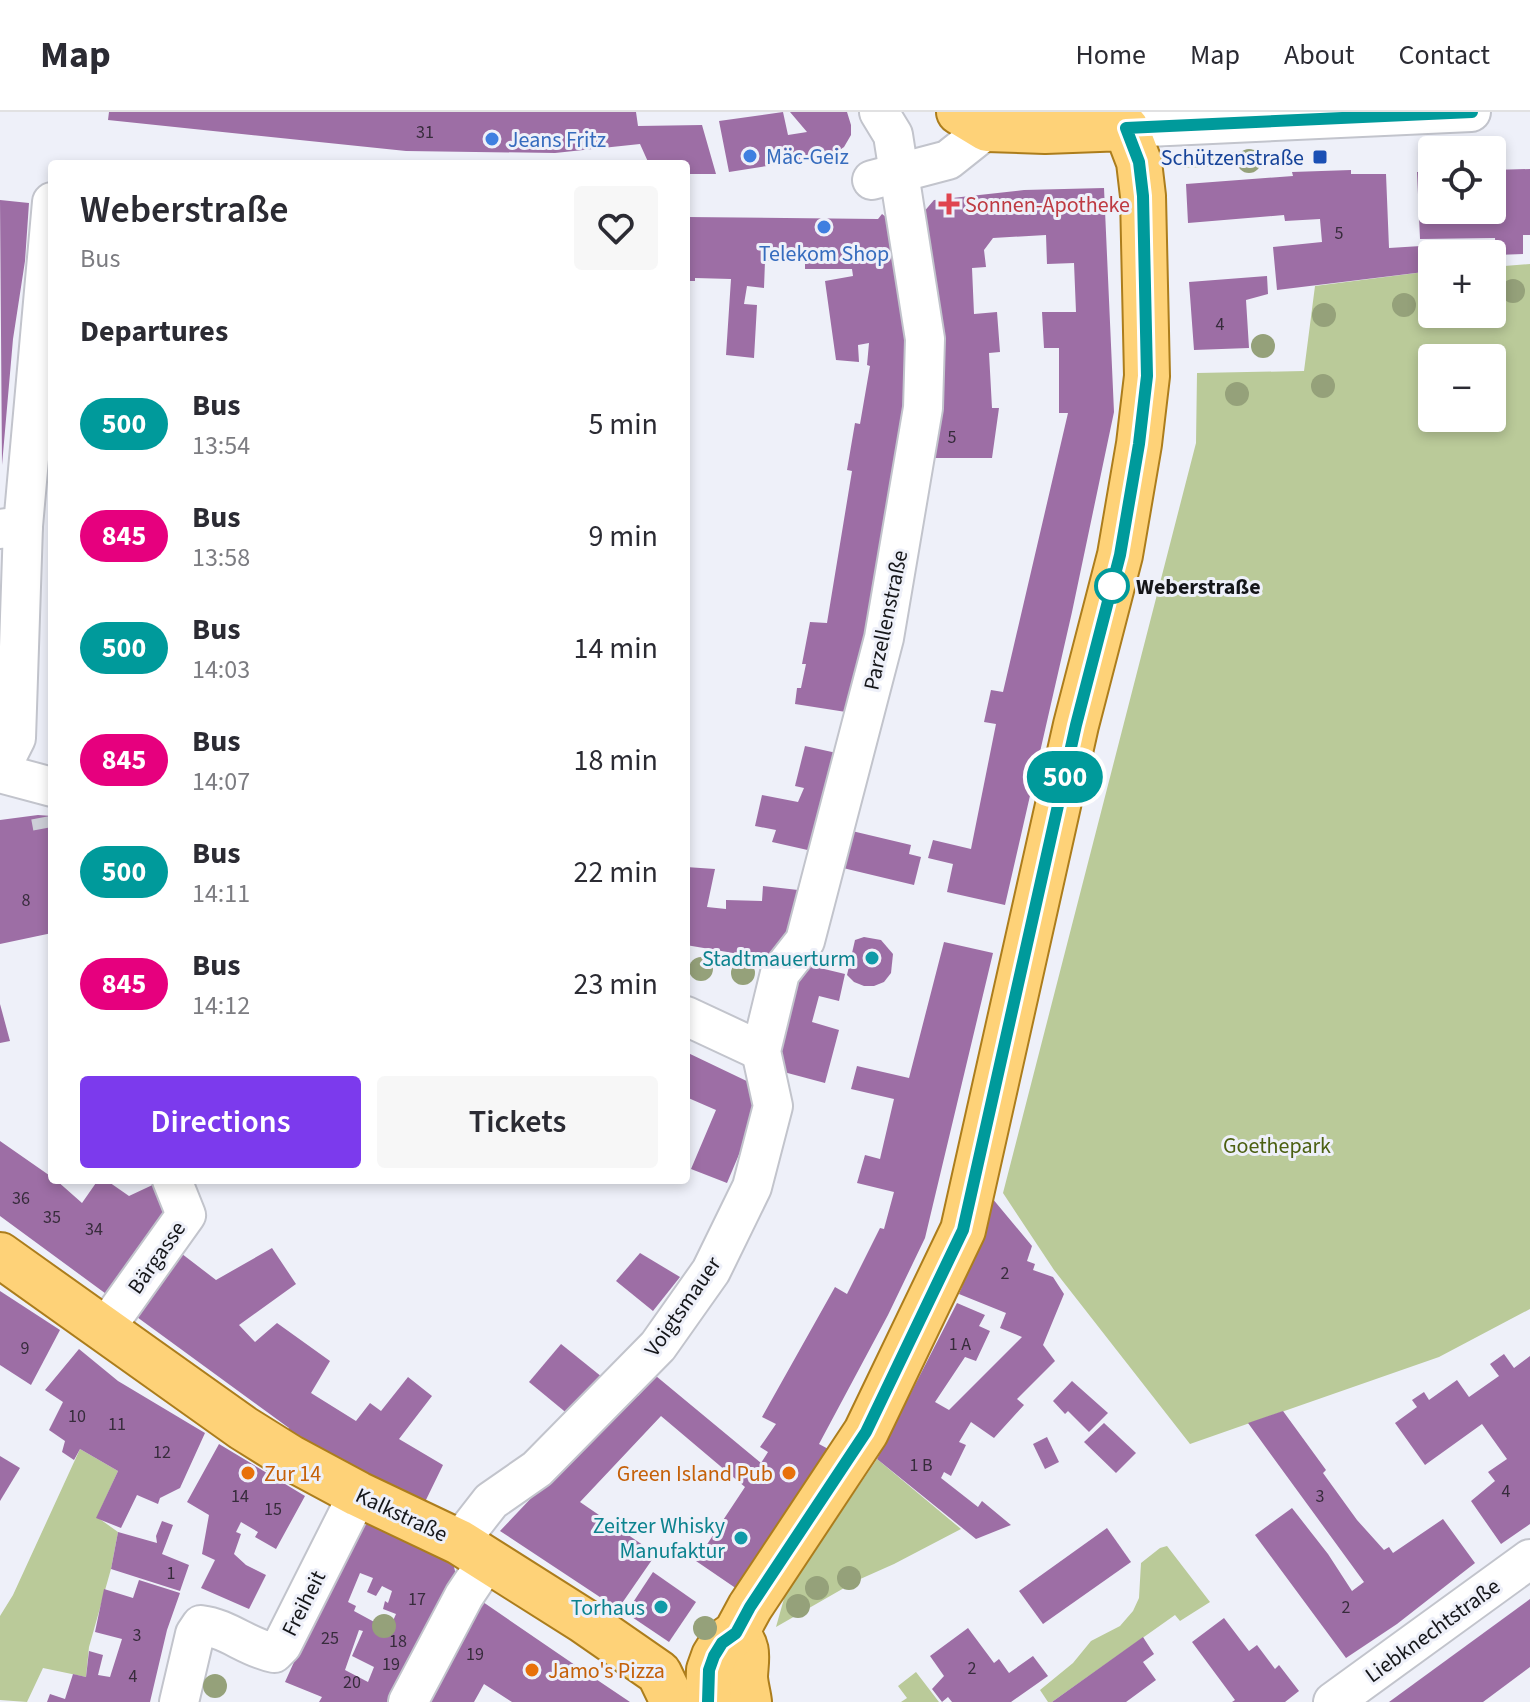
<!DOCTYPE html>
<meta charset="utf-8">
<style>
body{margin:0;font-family:"Source Sans 3",sans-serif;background:#f7f7f7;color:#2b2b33;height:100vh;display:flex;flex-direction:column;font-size:30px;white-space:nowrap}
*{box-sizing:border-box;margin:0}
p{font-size:26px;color:#7c7c81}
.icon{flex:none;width:44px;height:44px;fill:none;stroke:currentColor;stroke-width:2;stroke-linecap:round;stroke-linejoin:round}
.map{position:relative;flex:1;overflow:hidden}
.drawer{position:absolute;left:48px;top:48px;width:642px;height:1024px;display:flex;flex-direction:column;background:#fff;border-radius:8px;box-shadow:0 4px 12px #0003}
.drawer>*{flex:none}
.badge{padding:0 16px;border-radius:26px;font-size:28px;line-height:52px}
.fabs{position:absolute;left:1418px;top:24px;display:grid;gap:16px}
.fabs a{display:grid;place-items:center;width:88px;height:88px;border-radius:8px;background:#fff;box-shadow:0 4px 12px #0003;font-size:40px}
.map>.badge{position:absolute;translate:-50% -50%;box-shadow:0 0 0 4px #fff}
h2{padding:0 32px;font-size:30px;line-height:72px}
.round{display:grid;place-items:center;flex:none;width:84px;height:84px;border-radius:8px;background:#f7f7f7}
.headline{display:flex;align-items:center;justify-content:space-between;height:136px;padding:0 32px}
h1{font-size:38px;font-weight:600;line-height:60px}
.action{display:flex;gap:16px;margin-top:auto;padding:16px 32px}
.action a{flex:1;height:92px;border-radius:8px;background:#7c3aed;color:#fff;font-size:32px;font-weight:600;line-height:92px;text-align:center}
.action a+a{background:#f7f7f7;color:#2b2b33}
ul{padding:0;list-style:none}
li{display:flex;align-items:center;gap:24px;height:112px;padding:0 32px}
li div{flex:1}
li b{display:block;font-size:30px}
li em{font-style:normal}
li .badge{min-width:88px;font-weight:700;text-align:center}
header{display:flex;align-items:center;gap:48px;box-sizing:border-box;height:112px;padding:0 40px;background:#fff;border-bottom:2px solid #e1e1e2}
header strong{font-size:38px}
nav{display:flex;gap:44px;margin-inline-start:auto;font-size:28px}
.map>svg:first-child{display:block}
.green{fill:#baca99;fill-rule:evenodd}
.building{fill:#9d6ea5;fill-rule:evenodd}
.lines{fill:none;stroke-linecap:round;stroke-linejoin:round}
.minor-tunnel{stroke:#cdcfd7;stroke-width:38;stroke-dasharray:38 19;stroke-linecap:butt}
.minor-casing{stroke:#c2c4cc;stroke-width:42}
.major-casing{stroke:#ac7d1c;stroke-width:48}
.minor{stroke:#fff;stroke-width:38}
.major{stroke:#fed278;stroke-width:44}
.tree{fill:#95a17a}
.line-casing{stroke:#fff;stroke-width:18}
.line{stroke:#009a9b;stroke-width:12}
.shop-dot{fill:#3f7fe0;stroke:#eef0f9;stroke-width:3}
.transit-dot{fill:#1a4fb4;stroke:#eef0f9;stroke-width:3}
.health-dot{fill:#e0444e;stroke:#eef0f9;stroke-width:3}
.stop-dot{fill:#fff;stroke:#009a9b;stroke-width:4}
.culture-dot{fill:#0f9aa8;stroke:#eef0f9;stroke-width:3}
.food-dot{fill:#e8710a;stroke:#eef0f9;stroke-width:3}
.labels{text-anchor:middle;stroke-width:6;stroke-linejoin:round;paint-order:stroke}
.number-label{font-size:18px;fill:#372c3c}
.shop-label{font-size:22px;fill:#366cbe;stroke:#eef0f9;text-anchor:start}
.transit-label{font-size:22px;fill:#164399;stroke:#eef0f9;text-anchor:end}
.health-label{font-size:22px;fill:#be3a42;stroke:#eef0f9;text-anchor:start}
.stop-label{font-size:22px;font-weight:bold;fill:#151619;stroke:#eef0f9;text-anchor:start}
.street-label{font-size:22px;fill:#151619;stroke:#eef0f9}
.culture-label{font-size:22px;fill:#0d838f;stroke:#eef0f9;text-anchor:end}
.park-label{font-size:22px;fill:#4c6012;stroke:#eef0f9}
.food-label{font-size:22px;fill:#c56008;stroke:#eef0f9;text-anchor:start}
</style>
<header>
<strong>Map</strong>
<nav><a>Home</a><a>Map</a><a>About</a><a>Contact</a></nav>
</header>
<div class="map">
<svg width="1530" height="1590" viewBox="0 0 1530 1590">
<rect width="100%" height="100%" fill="#eef0f9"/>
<g class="green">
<polygon points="1261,37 1262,53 1182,56 1207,43"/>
<path d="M1530,152v1045l-91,48 -249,87 -136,-174 -51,-77 193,-750 1,-70 107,-2 11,-85 117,-15v43h60v-47zM1432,246h60v60h-60z"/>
<polygon points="80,1337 118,1359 97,1405 118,1420 111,1457 89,1535 86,1565 43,1556 27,1590 0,1588 0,1504 13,1483"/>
<polygon points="877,1347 961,1417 894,1452 858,1468 776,1515 785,1483"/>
<polygon points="1167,1434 1210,1490 1180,1509 1175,1503 1052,1590 1048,1590 1040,1578 1073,1551 1091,1529 1120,1514 1133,1499 1139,1486 1141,1451 1160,1436"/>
<polygon points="916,1560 939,1590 901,1590 907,1586 898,1574"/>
</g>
<g class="building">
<polygon points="109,0 636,0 638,14 702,13 716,62 686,62 686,52 649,52 640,32 555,41 406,39 108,8"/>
<polygon points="783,0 788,23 807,20 790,0 847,0 851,13 851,23 844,35 831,44 729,60 719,9"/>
<polygon points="1530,57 1530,123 1523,123 1523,142 1496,143 1495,126 1420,127 1417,60 1432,60 1432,98 1492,98 1492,58"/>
<polygon points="1351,58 1351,62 1386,62 1389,136 1437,133 1438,142 1432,142 1432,159 1277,178 1273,135 1322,130 1320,107 1285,109 1284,103 1188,111 1186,72 1293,64 1292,60"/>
<polygon points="1104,76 1114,300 1072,500 1005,793 947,780 953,752 928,746 933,728 971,737 996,612 984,610 991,578 1003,580 1068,301 1059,301 1059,236 1044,236 1042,200 1076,200 1074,151 1047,152 1046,123 993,126 984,138 986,155 972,156 974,202 997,200 1000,240 989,241 992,296 999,296 992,346 933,346 922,102 934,88 1024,78"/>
<polygon points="0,88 29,91 25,149 13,227 2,353"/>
<polygon points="882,102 894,111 913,228 868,517 846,600 795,592 797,576 801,576 806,552 802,552 810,510 827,511 852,359 847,358 855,311 860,312 870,254 867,253 869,231 858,233 859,250 836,248 825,169 853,164 852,157 805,157 805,149 765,149 764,176 747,174 744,192 757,193 754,246 726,243 731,167 695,166 695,169 686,169 686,105 878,107"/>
<polygon points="1267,164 1268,182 1246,188 1249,236 1194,238 1189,170"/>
<polygon points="805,634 841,642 812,739 772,730 776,718 755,714 762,683 798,690 804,676 795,674"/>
<polygon points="38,703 52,704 52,821 0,832 0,708"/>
<polygon points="852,719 911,733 909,742 921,745 914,773 843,756"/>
<polygon points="686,755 715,757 707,795 726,797 726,788 762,789 763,774 807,779 780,849 686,833"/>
<polygon points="864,825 881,828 893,842 891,861 884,870 874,874 864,874 854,870 847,863 855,828"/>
<polygon points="944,830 993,841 925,1126 888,1203 819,1332 832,1339 737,1477 696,1449 745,1375 661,1304 580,1390 656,1442 618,1497 500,1419 632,1280 638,1284 656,1264 761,1351 768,1340 760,1335 776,1312 762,1305 835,1175 847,1182 880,1116 884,1117 894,1080 857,1071 865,1043 880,1047 894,987 851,977 857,954 909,966"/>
<polygon points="799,846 822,851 820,856 845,862 839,889 819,884 812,910 839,918 825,971 780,959 774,948"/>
<polygon points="0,892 10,929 0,931"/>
<polygon points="686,940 755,973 761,990 727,1071 691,1057 716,998 686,985"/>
<polygon points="0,1029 56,1068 82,1091 98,1068 106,1068 129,1084 161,1069 174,1104 113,1187 0,1104"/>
<polygon points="992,1086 1032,1134 1027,1149 1035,1152 1033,1158 1053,1165 1064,1182 1043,1233 1055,1249 1017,1287 1024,1293 994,1326 971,1310 959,1330 966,1333 951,1364 944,1360 941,1366 978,1395 982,1389 1011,1413 976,1427 877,1347 957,1191 985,1203 979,1214 990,1219 976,1249 965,1245 935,1290 949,1298 1022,1225 1000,1216 1006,1201 959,1182 979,1133"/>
<polygon points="173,1135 216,1168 272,1136 296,1172 239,1213 255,1230 277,1211 330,1249 311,1281 356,1309 370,1291 381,1299 408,1265 432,1284 399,1327 443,1353 423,1394 287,1320 289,1316 126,1197"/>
<polygon points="640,1141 680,1165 653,1199 616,1169"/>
<polygon points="0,1179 60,1218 31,1273 0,1253"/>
<polygon points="561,1232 602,1265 569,1303 529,1270"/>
<polygon points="79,1237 118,1269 205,1321 180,1376 160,1386 158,1392 137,1383 121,1416 96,1406 118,1359 80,1337 74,1348 62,1340 65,1329 49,1318 63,1290 45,1278"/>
<polygon points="1504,1242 1514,1256 1530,1244 1530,1412 1501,1432 1471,1389 1495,1369 1488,1360 1507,1347 1482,1312 1425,1353 1395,1311 1417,1295 1412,1288 1424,1280 1429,1288 1457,1268 1469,1285 1499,1264 1490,1252"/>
<polygon points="1072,1269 1108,1301 1089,1320 1068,1299 1065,1302 1053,1289"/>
<polygon points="1283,1299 1326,1358 1323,1361 1357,1408 1384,1438 1389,1435 1393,1441 1443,1407 1475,1451 1397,1512 1346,1546 1255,1423 1292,1396 1328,1442 1352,1479 1364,1470 1248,1311"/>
<polygon points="1104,1311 1136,1341 1116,1361 1084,1330"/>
<polygon points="1047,1325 1059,1350 1045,1357 1033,1332"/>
<polygon points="219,1332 305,1384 276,1437 255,1425 258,1420 241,1410 236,1420 241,1422 234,1442 246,1453 266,1463 249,1497 201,1476 215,1448 202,1442 209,1403 187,1390"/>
<polygon points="0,1344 20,1356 0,1389"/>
<path d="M359,1406l93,41 4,16 -59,127h-78l3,-5 -37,-15zM360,1461l13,5 -6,14 9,4 6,-10 10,5 -4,12 -3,-2 -2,8 13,5 -7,16 -35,-19 2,-5 -8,-4zM359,1518l4,1 -11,25 22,11 -6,15 -23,-12z"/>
<polygon points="162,1409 173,1413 162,1442 189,1453 180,1479 111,1457 118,1420 157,1431 156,1424"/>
<polygon points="1107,1416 1131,1450 1043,1512 1019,1479"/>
<polygon points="653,1460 696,1490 669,1530 626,1501"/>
<polygon points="139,1468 180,1481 167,1518 150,1590 47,1590 50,1582 65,1587 73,1562 86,1565 89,1539 103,1543 98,1563 110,1565 122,1527 95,1520 104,1477 133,1486"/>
<polygon points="1530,1487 1530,1555 1483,1590 1389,1590"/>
<polygon points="483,1490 572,1551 630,1590 512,1590 484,1572 474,1590 421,1590"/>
<polygon points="1224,1506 1249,1539 1257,1533 1275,1557 1279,1553 1299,1579 1285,1590 1232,1590 1235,1588 1192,1530"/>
<polygon points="968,1516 994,1551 999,1547 1009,1561 1033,1544 1048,1564 1011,1590 952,1590 948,1585 942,1590 932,1577 944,1564 930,1544"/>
<polygon points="1143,1525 1154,1542 1143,1550 1156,1568 1126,1590 1052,1590"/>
</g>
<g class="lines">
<polyline class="minor-tunnel" points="50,704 52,715"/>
<g class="minor-casing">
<g id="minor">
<polyline points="1115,0 1126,16 1471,0"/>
<polyline points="872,68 948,48 987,17"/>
<polyline points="23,414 52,90"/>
<polyline points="0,417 23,414 16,626 7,644 0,650"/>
<polyline points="0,661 52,675"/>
<polyline points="686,904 761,939"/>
<polyline points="104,1218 186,1103 172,1068"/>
<polyline points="459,1430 491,1389 537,1357 658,1234 711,1159 752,1075 773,994 761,939 780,861 805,829 884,526 923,296 925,227 893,23 879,0"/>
<path d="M179,1590l16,-68 6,-9c26,3 47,23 73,28l8,-8 76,-151"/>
<polyline points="408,1590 464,1484 488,1448"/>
<polyline points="1333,1590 1530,1447"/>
</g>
</g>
<g class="major-casing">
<g id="major">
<polyline points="0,1143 243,1316 291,1346 358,1382 459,1430 584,1509 659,1561 673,1590"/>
<path d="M736,1521c14,15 10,24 9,43 0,8 3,17 4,26"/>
<polyline points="708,1590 709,1558 714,1544 722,1531 736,1521 750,1495 866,1320 963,1118 1076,613 1120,443 1139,332 1147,264 1143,84 1139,50 1126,16 1045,19 987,17 959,0"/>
</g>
</g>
<use href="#minor" class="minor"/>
<use href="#major" class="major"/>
</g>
<g class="tree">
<circle cx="1249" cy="49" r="12"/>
<circle cx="1513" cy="179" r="12"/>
<circle cx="1404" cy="193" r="12"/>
<circle cx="1324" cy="203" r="12"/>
<circle cx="1263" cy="234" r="12"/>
<circle cx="1323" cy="274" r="12"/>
<circle cx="1237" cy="282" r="12"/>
<circle cx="701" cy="857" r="12"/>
<circle cx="743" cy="861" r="12"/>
<circle cx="849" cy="1466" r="12"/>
<circle cx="817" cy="1476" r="12"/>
<circle cx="798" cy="1494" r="12"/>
<circle cx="384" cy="1514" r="12"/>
<circle cx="705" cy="1516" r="12"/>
<circle cx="215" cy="1574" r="12"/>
</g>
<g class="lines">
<g class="line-casing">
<polyline id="line" points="708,1590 709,1558 714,1544 722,1531 736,1521 750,1495 866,1320 963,1118 1076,613 1120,443 1139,332 1147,264 1143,84 1139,50 1126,16 1472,0"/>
</g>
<use href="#line" class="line"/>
</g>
<g class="shop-dot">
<circle cx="492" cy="27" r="8"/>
<circle cx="750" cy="44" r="8"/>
<circle cx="824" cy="115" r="8"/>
</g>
<rect class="transit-dot" x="1312" y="37" width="16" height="16" rx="4"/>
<path class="health-dot" d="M945 80h8v8h8v8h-8v8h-8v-8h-8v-8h8z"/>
<circle class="stop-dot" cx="1112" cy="474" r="16"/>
<g class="culture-dot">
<circle cx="872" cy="846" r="8"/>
<circle cx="741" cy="1426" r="8"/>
<circle cx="661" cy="1495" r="8"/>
</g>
<g class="food-dot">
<circle cx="248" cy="1361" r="8"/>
<circle cx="789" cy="1361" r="8"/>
<circle cx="532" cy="1558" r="8"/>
</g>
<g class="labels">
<g class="number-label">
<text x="425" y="26">31</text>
<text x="1339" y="127">5</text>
<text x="1220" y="218">4</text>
<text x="952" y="331">5</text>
<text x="26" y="794">8</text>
<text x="21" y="1092">36</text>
<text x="52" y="1111">35</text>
<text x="94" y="1123">34</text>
<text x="1005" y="1167">2</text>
<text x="960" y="1238">1 A</text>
<text x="25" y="1242">9</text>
<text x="77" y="1310">10</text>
<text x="117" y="1318">11</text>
<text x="162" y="1346">12</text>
<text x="921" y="1359">1 B</text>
<text x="1506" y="1385">4</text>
<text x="240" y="1390">14</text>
<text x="1320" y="1390">3</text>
<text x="273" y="1403">15</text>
<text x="171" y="1467">1</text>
<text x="417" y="1493">17</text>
<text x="1346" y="1501">2</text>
<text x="137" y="1529">3</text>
<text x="330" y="1532">25</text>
<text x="398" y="1535">18</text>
<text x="475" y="1548">19</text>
<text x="391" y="1558">19</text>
<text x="972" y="1562">2</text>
<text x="133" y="1570">4</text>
<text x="352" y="1576">20</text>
</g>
<g class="shop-label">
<text x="508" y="35">Jeans Fritz</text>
<text x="766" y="52">Mäc-Geiz</text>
<text x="824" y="149" text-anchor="middle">Telekom Shop</text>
</g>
<g class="transit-label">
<text x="1304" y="53">Schützenstraße</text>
</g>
<g class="health-label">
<text x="965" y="100">Sonnen-Apotheke</text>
</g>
<g class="stop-label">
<text x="1136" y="482">Weberstraße</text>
</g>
<g class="street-label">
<text transform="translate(885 508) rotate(-78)" y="8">Parzellenstraße</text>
<text transform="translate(156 1145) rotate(-55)" y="8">Bärgasse</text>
<text transform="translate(682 1194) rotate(-55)" y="8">Voigtsmauer</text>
<text transform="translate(402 1402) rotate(25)" y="8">Kalkstraße</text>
<text transform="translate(303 1491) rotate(-63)" y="8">Freiheit</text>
<text transform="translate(1432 1518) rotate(-36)" y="8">Liebknechtstraße</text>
</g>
<g class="culture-label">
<text x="856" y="854">Stadtmauerturm</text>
<text x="725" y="1421">Zeitzer Whisky<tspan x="725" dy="25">Manufaktur</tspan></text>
<text x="645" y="1503">Torhaus</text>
</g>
<g class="park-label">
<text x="1277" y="1041">Goethepark</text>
</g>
<g class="food-label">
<text x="264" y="1369">Zur 14</text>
<text x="773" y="1369" text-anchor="end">Green Island Pub</text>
<text x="548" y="1566">Jamo's Pizza</text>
</g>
</g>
</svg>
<div class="fabs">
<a><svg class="icon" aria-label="locate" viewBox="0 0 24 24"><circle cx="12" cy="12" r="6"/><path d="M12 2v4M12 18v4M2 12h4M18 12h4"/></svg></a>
<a>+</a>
<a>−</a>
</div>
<b class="badge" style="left:1065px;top:665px;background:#009a9b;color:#fff">500</b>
<section class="drawer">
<div class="headline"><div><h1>Weberstraße</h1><p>Bus</p></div><a class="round"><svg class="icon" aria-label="heart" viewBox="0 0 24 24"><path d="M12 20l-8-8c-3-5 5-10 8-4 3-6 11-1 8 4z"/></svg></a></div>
<h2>Departures</h2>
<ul>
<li><span class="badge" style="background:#009a9b;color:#fff">500</span><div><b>Bus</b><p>13:54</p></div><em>5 min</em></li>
<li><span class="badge" style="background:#e6007e;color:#fff">845</span><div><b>Bus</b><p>13:58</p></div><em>9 min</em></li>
<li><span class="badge" style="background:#009a9b;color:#fff">500</span><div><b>Bus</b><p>14:03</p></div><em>14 min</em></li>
<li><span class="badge" style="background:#e6007e;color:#fff">845</span><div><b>Bus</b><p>14:07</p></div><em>18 min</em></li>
<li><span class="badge" style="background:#009a9b;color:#fff">500</span><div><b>Bus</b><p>14:11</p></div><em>22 min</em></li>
<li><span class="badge" style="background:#e6007e;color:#fff">845</span><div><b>Bus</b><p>14:12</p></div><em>23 min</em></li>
</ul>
<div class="action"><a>Directions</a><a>Tickets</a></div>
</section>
</div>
